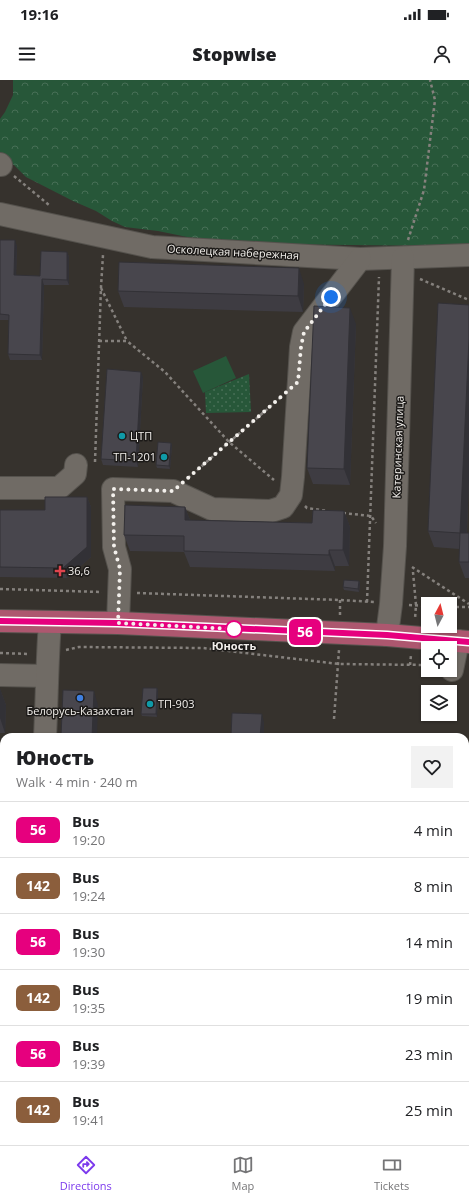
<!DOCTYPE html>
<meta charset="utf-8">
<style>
body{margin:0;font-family:"Open Sans",sans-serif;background:#f2f2f2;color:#202124;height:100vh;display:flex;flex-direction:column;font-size:15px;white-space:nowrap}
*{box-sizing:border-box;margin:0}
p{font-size:13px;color:#757577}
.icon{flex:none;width:22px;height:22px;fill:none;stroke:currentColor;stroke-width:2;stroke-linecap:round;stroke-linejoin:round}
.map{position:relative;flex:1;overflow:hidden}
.drawer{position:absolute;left:0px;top:653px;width:469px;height:412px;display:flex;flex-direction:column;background:#fff;border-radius:12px 12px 0 0;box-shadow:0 1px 3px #0004}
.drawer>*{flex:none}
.badge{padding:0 8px;border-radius:6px;font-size:14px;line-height:26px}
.needle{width:26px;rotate:7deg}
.controls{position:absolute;left:421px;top:517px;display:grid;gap:8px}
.controls a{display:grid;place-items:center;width:36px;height:36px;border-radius:0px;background:#fff;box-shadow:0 1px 3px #0004;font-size:20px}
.you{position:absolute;width:20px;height:20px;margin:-10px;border:3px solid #fff;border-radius:50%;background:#1a73e8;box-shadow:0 0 0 6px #1a73e833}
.map>.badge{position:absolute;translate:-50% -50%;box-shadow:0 0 0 2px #fff}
.round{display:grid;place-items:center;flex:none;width:42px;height:42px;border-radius:0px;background:#f2f2f2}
.overview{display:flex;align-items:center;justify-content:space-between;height:68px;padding:0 16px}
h1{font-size:19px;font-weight:800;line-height:30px}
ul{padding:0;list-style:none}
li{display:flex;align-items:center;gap:12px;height:56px;padding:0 16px;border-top:1px solid #e0e0e0}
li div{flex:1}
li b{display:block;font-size:15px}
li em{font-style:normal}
li .badge{min-width:44px;font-weight:700;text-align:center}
.status{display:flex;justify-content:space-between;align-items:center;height:28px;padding:0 20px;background:#fff;direction:ltr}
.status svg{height:11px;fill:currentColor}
header{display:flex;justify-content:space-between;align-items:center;height:52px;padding:0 16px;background:#fff;font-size:18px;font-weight:800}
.tab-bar{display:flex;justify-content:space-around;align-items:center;height:56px;border-top:1px solid #e0e0e0;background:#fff;font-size:11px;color:#757577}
.tab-bar a{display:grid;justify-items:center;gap:2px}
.tab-bar .active{color:#7c3aed}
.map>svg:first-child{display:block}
.green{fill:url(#green-dots)}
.forest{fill:url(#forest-crowns)}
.pitch{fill:#275739}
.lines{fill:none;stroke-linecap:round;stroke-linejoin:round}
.minor-casing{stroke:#55524d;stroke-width:24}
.major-casing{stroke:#55524d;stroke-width:24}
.path{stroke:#85817d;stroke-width:2.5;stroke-dasharray:3 3;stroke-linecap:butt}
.minor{stroke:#706b65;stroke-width:22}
.major{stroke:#ad576f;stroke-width:22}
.wall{fill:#3e3c42}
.shaded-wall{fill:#323136}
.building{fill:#48464d;stroke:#323136}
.line-casing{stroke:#fff;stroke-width:9}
.line{stroke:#e6007e;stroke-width:6}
.walk{stroke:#f3f0ec;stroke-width:4;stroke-dasharray:0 7.2}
.culture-dot{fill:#0f9aa8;stroke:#1c1a18;stroke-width:1.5}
.health-dot{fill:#e0444e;stroke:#1c1a18;stroke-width:1.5}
.stop-dot{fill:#fff;stroke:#e6007e;stroke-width:2}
.shop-dot{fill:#3f7fe0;stroke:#1c1a18;stroke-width:1.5}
.labels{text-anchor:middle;stroke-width:3;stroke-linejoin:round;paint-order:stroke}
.street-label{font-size:11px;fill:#f3f0ec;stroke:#1c1a18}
.poi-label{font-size:11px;fill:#f3f0ec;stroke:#1c1a18;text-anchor:start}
.stop-label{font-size:11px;font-weight:bold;fill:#f3f0ec;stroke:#1c1a18}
</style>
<div class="status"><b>19:16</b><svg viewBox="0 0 49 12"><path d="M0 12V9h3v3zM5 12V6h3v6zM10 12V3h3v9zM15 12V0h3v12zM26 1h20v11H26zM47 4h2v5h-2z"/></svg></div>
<header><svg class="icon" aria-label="menu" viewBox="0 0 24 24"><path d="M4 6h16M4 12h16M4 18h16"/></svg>Stopwise<svg class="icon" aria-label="person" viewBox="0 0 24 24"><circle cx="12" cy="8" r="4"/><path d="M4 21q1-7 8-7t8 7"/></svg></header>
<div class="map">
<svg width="469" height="1065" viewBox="0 0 469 1065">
<defs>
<pattern id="green-dots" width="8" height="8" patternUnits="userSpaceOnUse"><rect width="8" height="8" fill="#275739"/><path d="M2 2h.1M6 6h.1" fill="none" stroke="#476f56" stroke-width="1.8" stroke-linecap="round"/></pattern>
<pattern id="forest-crowns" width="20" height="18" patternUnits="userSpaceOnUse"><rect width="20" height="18" fill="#275739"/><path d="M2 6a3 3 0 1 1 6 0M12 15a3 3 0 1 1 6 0" fill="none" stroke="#476f56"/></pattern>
</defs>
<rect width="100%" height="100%" fill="#36322d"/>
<polygon class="green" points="249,294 251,332 206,333 205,312"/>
<polygon class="forest" points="13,0 469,0 469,165 448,166 243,164 197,159 158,151 125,147 112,141 96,131 73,121 26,97 14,85 4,80 0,75 0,39 5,32 13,15"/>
<polygon class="pitch" points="226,276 236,298 203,313 193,291"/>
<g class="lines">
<g class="minor-casing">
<g id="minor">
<polyline points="0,84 1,85"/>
<polyline points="0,134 152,167 360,179 469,175"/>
<polyline points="0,408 59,408 75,394 76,385"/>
<polyline points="118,543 120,489 114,467 113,409 173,411 212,429 271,431 283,427 291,415 293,397 301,267 304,252 360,179"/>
<polyline points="387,555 391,524 395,466 403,178"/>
<polyline points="452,590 458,561"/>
<polyline points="0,595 47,596"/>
<path d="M45,657c2,-39 2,-76 5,-115"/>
<polyline points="420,1061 431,1065"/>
<polyline points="79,1065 80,1061"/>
<polyline points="248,1065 248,1061"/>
</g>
</g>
<g class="major-casing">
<polyline id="major" points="0,541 118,543 387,555 469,562"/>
</g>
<g class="path">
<polyline points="14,96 49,125"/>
<polyline points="408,160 424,110 435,20 430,0"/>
<polyline points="420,199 469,220"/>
<polyline points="101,208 127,261"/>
<polyline points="99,261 127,261 165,292 229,362 274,400"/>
<polyline points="95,382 101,207 103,175"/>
<polyline points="188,398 280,318"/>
<polyline points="305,426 307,428 328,431"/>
<polyline points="343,433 371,436 376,443"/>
<polyline points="412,487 469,524"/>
<polyline points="413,492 416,525 415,539"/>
<polyline points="0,509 102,512"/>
<polyline points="137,513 340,520 374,522"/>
<polyline points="340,520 340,535"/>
<polyline points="367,522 379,197"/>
<polyline points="409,525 428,526"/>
<polyline points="450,527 469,527"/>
<polyline points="66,570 79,567 203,568 339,584 428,585"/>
<polyline points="0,573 29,574"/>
<polyline points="410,585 411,575"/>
<polyline points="334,639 339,570"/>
<polyline points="0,972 4,973"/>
<polyline points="0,1016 4,1016"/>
</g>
<use href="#minor" class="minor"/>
<use href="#major" class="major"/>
</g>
<g class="wall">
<polygon points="0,160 17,166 16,195 40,196 67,172 69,177 69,205 44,205 42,280 10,280 8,274 9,240 0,240"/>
<polygon points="304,204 303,232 124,227 118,211"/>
<polygon points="469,225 469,400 467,453 469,453 469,498 465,498 459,482 459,469 434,467 428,451"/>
<polygon points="356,244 350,405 313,404 307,388"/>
<polygon points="143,297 138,387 103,385 101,379"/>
<polygon points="171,363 172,365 170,389 157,388 156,385"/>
<polygon points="87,417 91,427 91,477 67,498 0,497 0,430 45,430"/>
<polygon points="185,427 190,440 312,443 344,431 350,447 349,486 335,486 335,491 190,487 184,472 130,471 124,455"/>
<polygon points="359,501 360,504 359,512 344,510 343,507"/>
<polygon points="157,608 158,611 157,637 142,636 141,634"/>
<polygon points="0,609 6,625 5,653 0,653"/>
</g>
<g class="shaded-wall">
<polygon points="15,160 17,166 16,201 14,195"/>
<polygon points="67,172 69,177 69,205 67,200"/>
<polygon points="299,188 304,204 303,232 298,216"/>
<polygon points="42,199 44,205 42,280 40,275"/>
<polygon points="350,228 356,244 350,405 344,389"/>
<polygon points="469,259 469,400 466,469 460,453"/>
<polygon points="141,292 143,297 138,387 136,381"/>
<polygon points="171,363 172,365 170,389 169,386"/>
<polygon points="87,417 91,427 91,477 67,498 63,488"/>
<polygon points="185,427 191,443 185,440"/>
<polygon points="344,431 350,447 349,486 343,470"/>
<polygon points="329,470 335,486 335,491 329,475"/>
<polygon points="359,501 360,504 359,512 358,509"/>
<polygon points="157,608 158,611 157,637 156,634"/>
<polygon points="0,609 6,625 5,653 0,638"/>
<polygon points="94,611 98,625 97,657 92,657"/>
<polygon points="262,634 264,642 264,657 260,657"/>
<polygon points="123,1061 133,1061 132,1065 122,1065"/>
<polygon points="288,1061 297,1061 296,1065 287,1065"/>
</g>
<g class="building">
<polygon points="0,160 15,160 14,195 40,196 41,171 67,172 67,200 42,199 40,275 8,274 9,235 0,234"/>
<polygon points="119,182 299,188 298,216 118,211"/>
<polygon points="438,223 469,225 469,259 460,453 428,451"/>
<polygon points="314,226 350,228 344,389 307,388"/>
<polygon points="107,289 141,292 136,381 101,379"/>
<polygon points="158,362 171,363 169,386 156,385"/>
<polygon points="45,417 87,417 87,467 63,488 0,487 0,430 45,430"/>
<polygon points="125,425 185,427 185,440 312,443 313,430 344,431 343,470 329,470 329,475 184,471 184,456 124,455"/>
<polygon points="460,453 469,453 469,482 459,482"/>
<polygon points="344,500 359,501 358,509 343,507"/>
<polygon points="143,608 157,608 156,634 141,634"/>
<polygon points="63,610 94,611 92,657 61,657"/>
<polygon points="232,633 262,634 260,657 231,657"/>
<polygon points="94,1061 123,1061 122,1065 93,1065"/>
<polygon points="256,1061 288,1061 287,1065 255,1065"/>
<polygon points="420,1063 427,1065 419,1065"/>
</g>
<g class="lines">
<g class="line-casing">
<polyline id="line" points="0,541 118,543 387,555 469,562"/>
</g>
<use href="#line" class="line"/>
<polyline class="walk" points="234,549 118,543 120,489 114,467 113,409 173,411 298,302 301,267 304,252 331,217"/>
</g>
<g class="culture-dot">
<circle cx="122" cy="356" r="4"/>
<circle cx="164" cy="377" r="4"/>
<circle cx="150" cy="624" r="4"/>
</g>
<path class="health-dot" d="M58 485h4v4h4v4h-4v4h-4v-4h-4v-4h4z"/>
<circle class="stop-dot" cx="234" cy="549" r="8"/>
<circle class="shop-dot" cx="80" cy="618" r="4"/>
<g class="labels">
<g class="street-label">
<text transform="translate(233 172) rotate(3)" y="4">Осколецкая набережная</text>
<text transform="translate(398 367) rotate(-88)" y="4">Катеринская улица</text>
</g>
<g class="poi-label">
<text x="130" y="360">ЦТП</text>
<text x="156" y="381" text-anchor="end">ТП-1201</text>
<text x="68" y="495">36,6</text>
<text x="158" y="628">ТП-903</text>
<text x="80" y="635" text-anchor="middle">Белорусь-Казахстан</text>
</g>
<g class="stop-label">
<text x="234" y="570">Юность</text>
</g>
</g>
</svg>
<div class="controls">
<a><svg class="needle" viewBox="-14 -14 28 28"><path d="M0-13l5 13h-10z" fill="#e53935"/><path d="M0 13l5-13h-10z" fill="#757577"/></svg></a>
<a><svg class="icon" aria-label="locate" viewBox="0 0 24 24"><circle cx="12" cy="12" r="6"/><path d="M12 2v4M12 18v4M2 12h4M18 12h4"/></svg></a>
<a><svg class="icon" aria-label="layers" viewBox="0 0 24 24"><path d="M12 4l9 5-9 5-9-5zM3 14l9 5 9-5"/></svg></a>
</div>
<div class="you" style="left:331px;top:217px"></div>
<b class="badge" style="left:305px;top:552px;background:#e6007e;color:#fff">56</b>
<section class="drawer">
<div class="overview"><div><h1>Юность</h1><p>Walk · 4 min · 240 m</p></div><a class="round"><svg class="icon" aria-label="heart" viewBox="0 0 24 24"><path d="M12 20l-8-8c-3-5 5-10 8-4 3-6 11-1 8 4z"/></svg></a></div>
<ul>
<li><span class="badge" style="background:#e6007e;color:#fff">56</span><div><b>Bus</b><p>19:20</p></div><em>4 min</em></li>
<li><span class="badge" style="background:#8b5e3c;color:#fff">142</span><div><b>Bus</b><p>19:24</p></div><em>8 min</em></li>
<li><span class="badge" style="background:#e6007e;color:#fff">56</span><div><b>Bus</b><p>19:30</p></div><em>14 min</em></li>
<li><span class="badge" style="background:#8b5e3c;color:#fff">142</span><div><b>Bus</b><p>19:35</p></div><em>19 min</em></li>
<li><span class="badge" style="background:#e6007e;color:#fff">56</span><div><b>Bus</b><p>19:39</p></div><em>23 min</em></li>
<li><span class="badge" style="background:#8b5e3c;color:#fff">142</span><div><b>Bus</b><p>19:41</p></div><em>25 min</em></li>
</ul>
</section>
</div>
<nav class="tab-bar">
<a class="active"><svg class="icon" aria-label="directions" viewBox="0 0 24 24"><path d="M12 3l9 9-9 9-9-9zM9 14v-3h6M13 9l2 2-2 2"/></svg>Directions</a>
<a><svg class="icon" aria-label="map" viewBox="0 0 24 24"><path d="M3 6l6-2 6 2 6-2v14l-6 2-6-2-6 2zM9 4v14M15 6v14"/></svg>Map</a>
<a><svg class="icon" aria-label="tickets" viewBox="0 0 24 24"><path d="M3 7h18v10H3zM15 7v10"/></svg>Tickets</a>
</nav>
